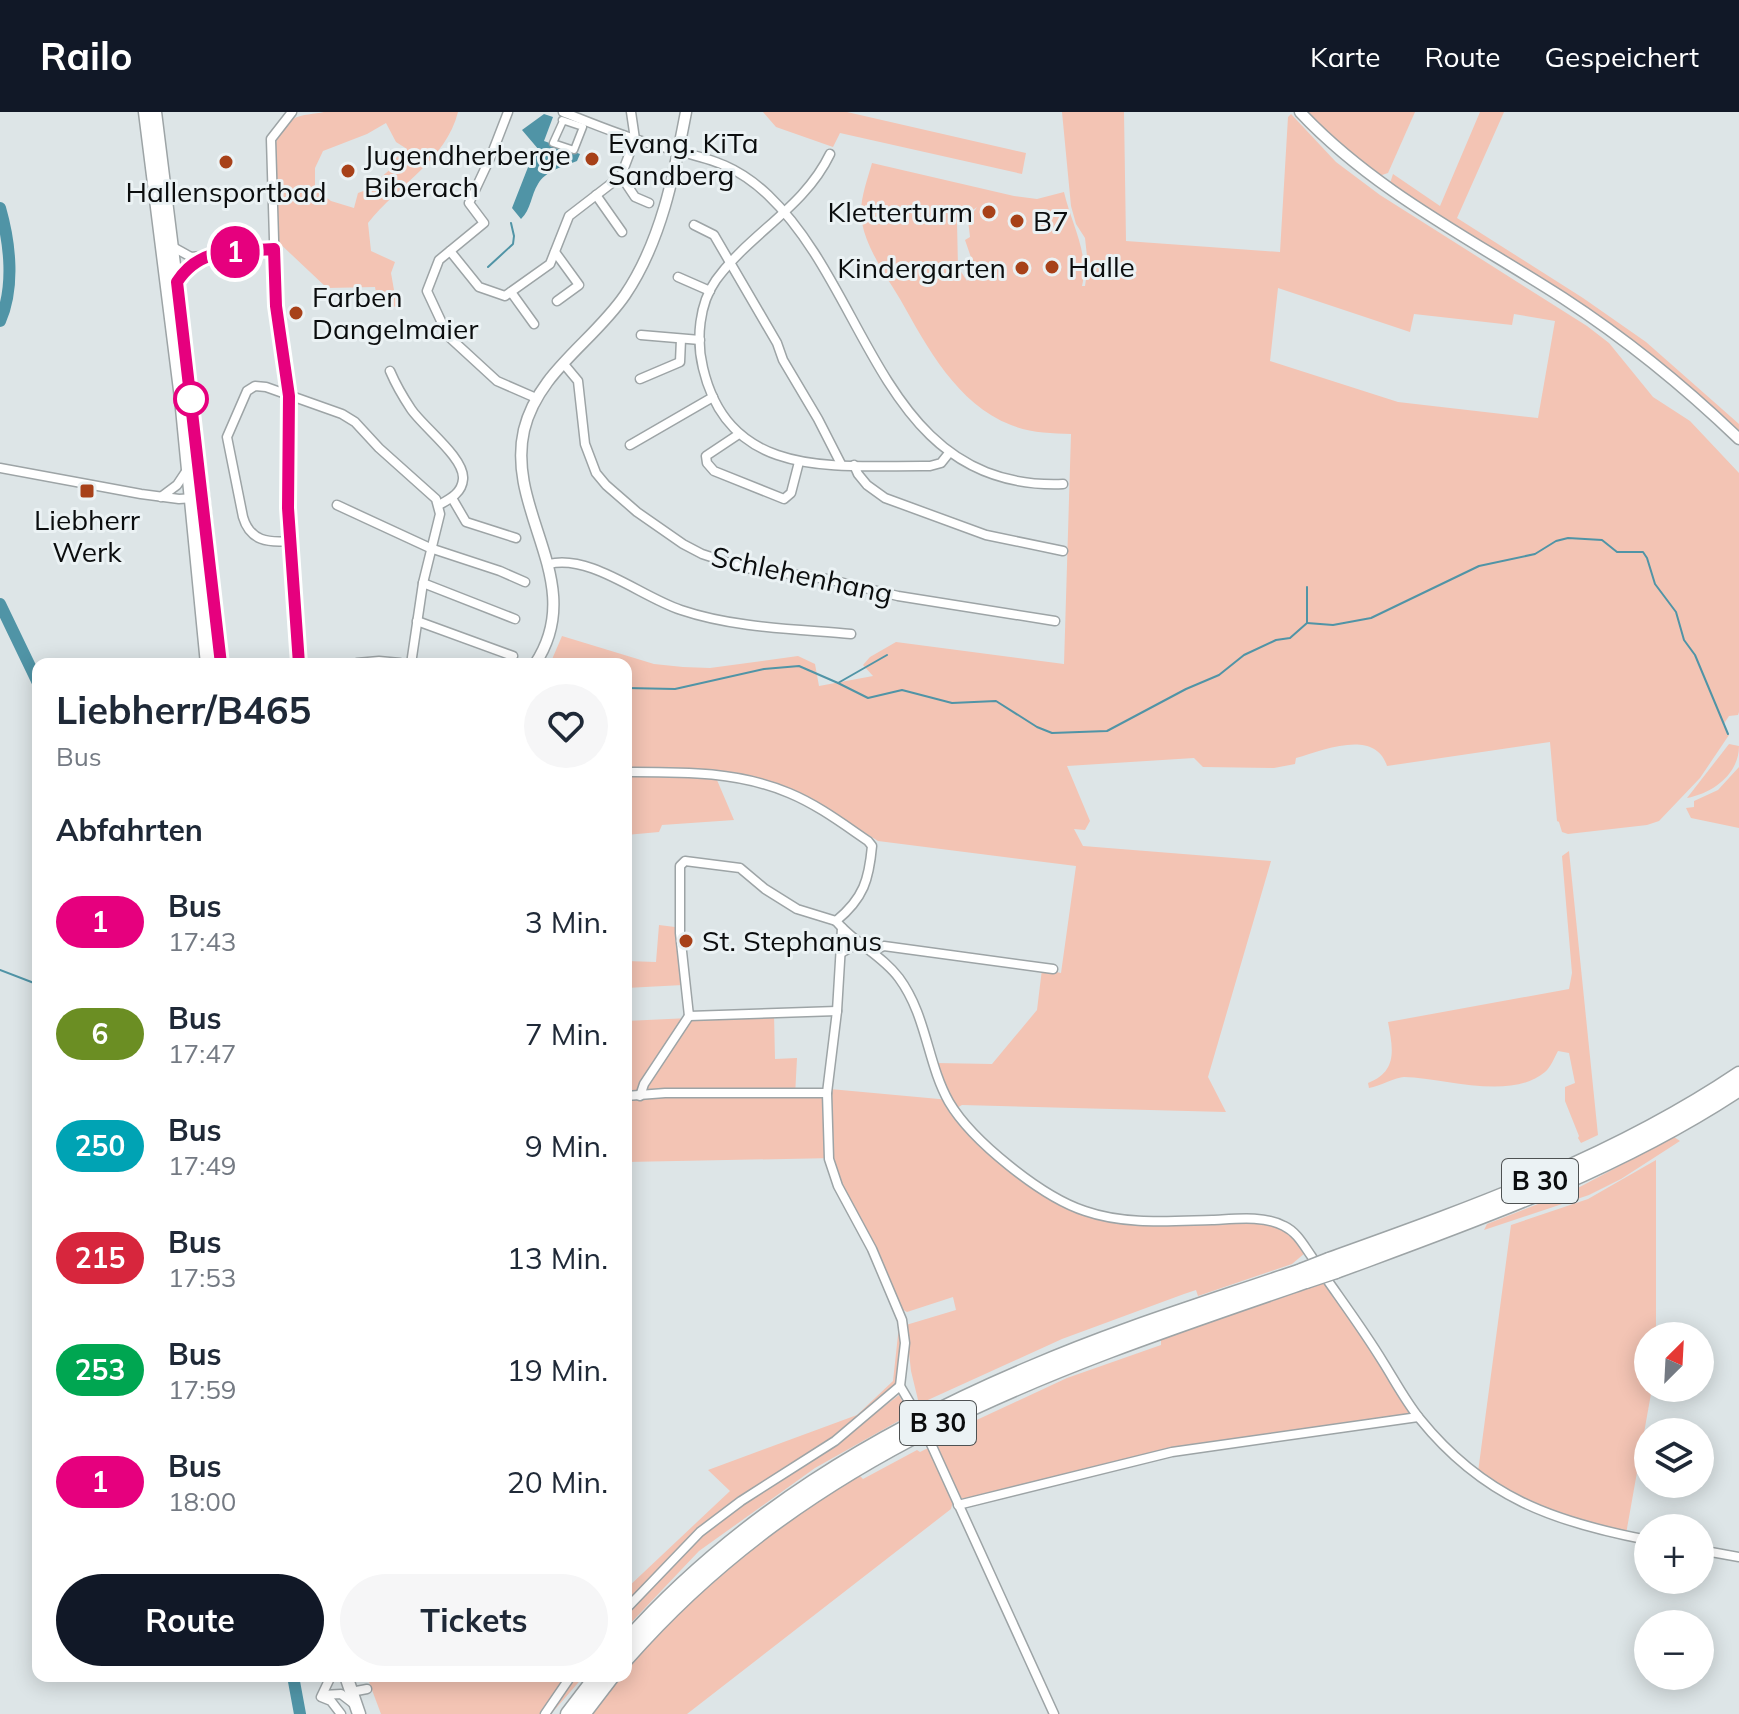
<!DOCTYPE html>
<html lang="de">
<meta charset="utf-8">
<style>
body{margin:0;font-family:Mulish,sans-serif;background:#f6f6f7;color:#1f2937;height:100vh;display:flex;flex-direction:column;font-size:30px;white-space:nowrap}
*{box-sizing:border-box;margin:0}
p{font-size:26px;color:#747a83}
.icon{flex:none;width:44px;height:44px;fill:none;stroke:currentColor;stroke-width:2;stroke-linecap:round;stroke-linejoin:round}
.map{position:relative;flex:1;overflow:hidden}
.sheet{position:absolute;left:32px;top:546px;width:600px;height:1024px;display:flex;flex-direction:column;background:#fff;border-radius:16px;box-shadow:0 4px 20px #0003}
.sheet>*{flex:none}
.badge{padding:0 16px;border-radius:26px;font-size:28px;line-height:52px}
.needle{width:52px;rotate:24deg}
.fabs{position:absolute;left:1634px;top:1210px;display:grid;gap:16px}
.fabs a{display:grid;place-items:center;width:80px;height:80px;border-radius:50%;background:#fff;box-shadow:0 4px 20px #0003;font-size:40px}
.map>.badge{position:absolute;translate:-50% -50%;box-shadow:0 0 0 4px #fff}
h2{padding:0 24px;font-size:30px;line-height:72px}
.round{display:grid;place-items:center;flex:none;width:84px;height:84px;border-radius:42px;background:#f6f6f7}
.headline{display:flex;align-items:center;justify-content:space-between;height:136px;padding:0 24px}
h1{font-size:38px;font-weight:700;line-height:60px}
.button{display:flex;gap:16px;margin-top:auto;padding:16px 24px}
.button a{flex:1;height:92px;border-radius:48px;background:#111827;color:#fff;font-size:32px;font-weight:700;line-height:92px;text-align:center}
.button a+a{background:#f6f6f7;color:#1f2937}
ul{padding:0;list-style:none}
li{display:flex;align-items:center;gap:24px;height:112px;padding:0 24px}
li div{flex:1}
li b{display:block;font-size:30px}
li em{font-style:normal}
li .badge{min-width:88px;font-weight:700;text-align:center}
header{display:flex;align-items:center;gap:48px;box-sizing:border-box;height:112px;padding:0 40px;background:#111827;color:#fff}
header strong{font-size:38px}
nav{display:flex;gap:44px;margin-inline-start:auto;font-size:28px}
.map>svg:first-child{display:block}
.green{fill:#f3c4b4;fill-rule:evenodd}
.water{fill:#5094a6}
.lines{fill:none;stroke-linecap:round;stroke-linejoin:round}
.stream{stroke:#5094a6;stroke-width:2}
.river{stroke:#5094a6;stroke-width:12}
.pedestrian-casing{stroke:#9da4a6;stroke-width:9}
.minor-casing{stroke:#9da4a6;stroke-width:11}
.tertiary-casing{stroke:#9da4a6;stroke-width:13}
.primary-casing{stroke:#9da4a6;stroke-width:15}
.trunk-casing{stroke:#9da4a6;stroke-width:17}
.pedestrian{stroke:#fff;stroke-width:6}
.minor{stroke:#fff;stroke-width:8}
.tertiary{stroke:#fff;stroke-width:10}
.primary{stroke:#fff;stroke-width:12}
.trunk{stroke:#fff;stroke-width:14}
.minor-bridge-casing{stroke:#9da4a6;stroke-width:11;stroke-linecap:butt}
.trunk-bridge-casing{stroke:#9da4a6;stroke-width:17;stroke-linecap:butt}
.minor-bridge{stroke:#fff;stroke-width:8}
.trunk-bridge{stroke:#fff;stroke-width:14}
.line-casing{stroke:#fff;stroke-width:18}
.line{stroke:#e6007e;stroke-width:12}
.poi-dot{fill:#a74119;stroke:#ebf2f4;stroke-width:3}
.stop-dot{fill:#fff;stroke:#e6007e;stroke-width:4}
.labels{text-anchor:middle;stroke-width:6;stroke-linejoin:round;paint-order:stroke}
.shield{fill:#ebf2f4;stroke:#4e5253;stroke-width:2}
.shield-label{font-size:26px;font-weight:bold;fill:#0b0d0e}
.poi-label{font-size:28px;fill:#0b0d0e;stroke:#ebf2f4;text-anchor:start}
.street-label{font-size:28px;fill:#0b0d0e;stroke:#ebf2f4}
</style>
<header>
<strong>Railo</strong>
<nav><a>Karte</a><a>Route</a><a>Gespeichert</a></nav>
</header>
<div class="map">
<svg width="1739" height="1602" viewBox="0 0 1739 1602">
<rect width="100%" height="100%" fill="#dde5e7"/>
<g class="green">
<path d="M324,0h134c-12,48 -60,73 -90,111l3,28 24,11 -4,11 6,34 -19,-3 -3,-17 -48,1 -52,-49c-1,-34 -14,-100 18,-120 9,-5 22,-5 31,-7zM386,11l10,19 11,7 -16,13 2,5 -27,23 -8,3 -4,15 -23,-7 -16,-12v-21l8,-17 44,-17z"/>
<polygon points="763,0 847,0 1026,41 1022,62 840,21 833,35 776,15"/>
<path d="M1062,0h62l2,129 154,11 8,-135 3,-3 45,48 44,33 207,131 22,17 44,54 37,24 49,52v239l-1,3 -9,1 -6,9 6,10 -29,43 -41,43 -12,4 -79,9 -6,-2 -3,-10 -2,-1 -7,-79 -163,24c-12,-38 -63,-16 -91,-8l-1,6 -21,4 -71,-1 -9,-9 -127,8 23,55 -5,9 -11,-1 9,17 188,15 -63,216 18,35 -264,-7 -9,5 57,59 86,48 177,6 24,16 8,14 -13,11 -94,32 -2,-6 -12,4 -122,45 -143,65 -8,-33 -5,-46 50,-15 -3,-13 -46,15 -7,-4 -53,-110 -12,-30 -1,-10 -208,4v-141l148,-7 1,45 22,-1 -2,38 35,-7 120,11 -14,-37 56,1 45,-54 5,-41 19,4 15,-107 -198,-25 -73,-46 -29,-9 -62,-13 20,47 -72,5 -3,7 -33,3v-171h-76l12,-28 92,28 29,3 27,1 88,-12 17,8 4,22 54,-10 -10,-11 7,-8 26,-15 168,22 7,-230c-20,-1 -41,-1 -60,-9 -54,-21 -84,-78 -111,-126 -14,-23 -33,-50 -38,-76 -4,-19 5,-42 10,-60l142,33 23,3 27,-7c7,31 26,62 18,94h3l3,-21 -3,-27 -9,-14 -5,-18zM977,95l-9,13 2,17 -5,3 10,29 -8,12 -9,-14 -1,-45zM1278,176l132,44 4,-18 98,11 2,-11 41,7 -17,97 -140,-16 -128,-41z"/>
<polygon points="1303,0 1415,0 1388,61 1379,64"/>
<polygon points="1480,0 1504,0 1457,106 1583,186 1646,230 1739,312 1739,323 1668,261 1389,74 1393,62 1440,94"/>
<path d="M1729,632l10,2c0,28 -26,47 -52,52z"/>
<polygon points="1739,655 1739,716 1691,706 1686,696 1694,695 1694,689 1718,678"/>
<path d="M1569,739l29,284 -17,8 -3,-5 1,-2 -14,-35v-14l10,-4 -6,-30 -11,-2c-4,7 -7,16 -13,21 -35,29 -100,6 -141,5 -8,0 -24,9 -35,11l-1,-5c30,-12 25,-34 20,-61l181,-33 3,-16 -10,-117z"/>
<polygon points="659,813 675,815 683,873 626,876 626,849 656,850"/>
<polygon points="1674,1025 1680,1029 1621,1067 1589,1083 1484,1118 1487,1112 1574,1078"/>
<polygon points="1656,1048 1656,1224 1648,1224 1648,1276 1652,1276 1626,1422 1546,1401 1478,1360 1511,1113 1588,1087"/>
<polygon points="1324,1170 1411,1298 1409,1307 1179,1337 967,1388 958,1385 953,1389 951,1397 687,1602 591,1602 621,1564 626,1564 626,1558 681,1499 780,1412 859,1363 863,1367 917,1338 920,1340 940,1330 940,1325 1067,1266 1161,1233 1161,1225"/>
<polygon points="895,1194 902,1230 897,1273 851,1320 899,1283 909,1303 815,1356 699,1439 626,1516 626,1477 730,1379 708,1358 857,1303 893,1269 899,1214"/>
<polygon points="362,1564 494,1564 500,1568 508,1564 584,1564 551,1602 381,1602 369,1570"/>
</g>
<path class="water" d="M544,2l9,3 -9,24 36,13 -3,7c-13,5 -32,10 -39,23 -7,11 -7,26 -17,35l-9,-11 20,-51 7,-7 -17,-20z"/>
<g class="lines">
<g class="stream">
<polyline points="488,155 513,132 514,124 511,111"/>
<polyline points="1307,511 1333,513 1371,506 1479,454 1535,442 1556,429 1568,426 1602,428 1617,440 1643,440 1647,446 1655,472 1676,500 1684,528 1695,543 1728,622"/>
<polyline points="838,571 868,586 902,578 952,591 996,589 1037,615 1052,621 1107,619 1186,577 1219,563 1244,543 1276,528 1290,526 1307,511 1307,475"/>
<polyline points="626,576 675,577 764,557 799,554 838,571 887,543"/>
<polyline points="0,858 34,871 38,875"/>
</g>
<g class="river">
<path d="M0,96c10,35 15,79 0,113"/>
<polyline points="0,492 38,571"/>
<polyline points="293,1564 300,1602"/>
</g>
<g class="pedestrian-casing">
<polygon id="pedestrian" points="562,8 583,15 574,38 553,31 563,9"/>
</g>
<g class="minor-casing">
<g id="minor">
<polyline points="292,0 271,27 276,194 289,284 288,396 299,552"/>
<polyline points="508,0 491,44 469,91 484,111 439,148 427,179 448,224 497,269 536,286"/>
<path d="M563,0c28,11 56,23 85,31 49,15 80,14 120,52 103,98 114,296 295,289"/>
<path d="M830,42c-26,54 -80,79 -114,126 -17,24 -20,59 -13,88 27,114 135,97 227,98l11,-3 8,-10"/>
<polyline points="621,64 635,85 649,91"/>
<polyline points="596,83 622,120"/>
<polyline points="694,113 714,123 777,231 783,248 818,307 841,352"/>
<polyline points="173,135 191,145 274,137"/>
<polyline points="450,139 479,175 505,184 550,152 569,104 621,64 635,27 631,0"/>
<polyline points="555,140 579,173 557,189"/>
<polyline points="678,165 710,179"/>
<polyline points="177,169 187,155 201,145"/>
<polyline points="511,180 534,212"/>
<polyline points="641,223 700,228"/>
<polyline points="563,251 578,269 585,332 596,361 606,373 637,400 683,432 702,442 745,456 827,467 898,484 1055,509"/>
<path d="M390,259c6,14 13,26 21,38 12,18 54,49 52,70 -1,14 -13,20 -24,26"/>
<polyline points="640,267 680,250 681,227"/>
<polyline points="739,322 706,344 707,351 714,359 784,387 791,381 799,350"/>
<polyline points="630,333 713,285"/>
<polyline points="854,353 858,362 867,373 885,386 986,423 1063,439"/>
<polyline points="0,356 141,382 179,387 194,386"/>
<polyline points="161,385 177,373 187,358"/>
<polyline points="452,386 466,410 516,426"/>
<polyline points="337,393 430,436 500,459 525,470"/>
<path d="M290,429c-22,2 -40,0 -47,-24l-16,-80 20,-46 8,-5 11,1 76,27 13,8 24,26 57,51 4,15 -17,69 -12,81"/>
<path d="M549,452c42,-10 92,33 132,46 53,18 114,19 170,24"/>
<polyline points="423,471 515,507"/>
<polyline points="417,509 513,544"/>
<path d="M626,660c55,0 111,-1 163,21 29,12 54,31 79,48l4,5c-3,33 -8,52 -36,75"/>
<path d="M836,809c18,22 46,34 63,57 28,38 28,85 50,124 23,39 93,95 136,109 40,14 85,10 127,9 22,-1 52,-5 72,6 13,6 20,20 28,31"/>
<polyline points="836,809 797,797 765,777 740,756 685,749 680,754 680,821 689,904 837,899"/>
<polyline points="842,816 837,899 827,981 829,1047 838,1074 872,1137 902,1208 905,1231 900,1274 910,1291"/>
<polyline points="871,839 884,834 1053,857"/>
<polyline points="841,841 860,830"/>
<polyline points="626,984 665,981 827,981"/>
<polyline points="640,984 644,972 689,904"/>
<path d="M1328,1169c19,27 38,53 55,81 12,19 23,40 37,57 63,78 133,103 228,121"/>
<polyline points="931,1332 1054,1602"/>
<polyline points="958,1393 1172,1340 1418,1305"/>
<polyline points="1700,1438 1739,1445"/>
<polyline points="626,1497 700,1420 741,1389 835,1329 900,1274"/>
<polyline points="331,1564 321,1585 331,1589 341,1602"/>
<polyline points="351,1580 367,1577"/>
<polyline points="323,1583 341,1582 354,1592"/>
<polyline points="545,1602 571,1564"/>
</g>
</g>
<g class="tertiary-casing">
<g id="tertiary">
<path d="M1300,0c74,79 173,128 263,186 63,41 122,89 176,141"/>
<polyline points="357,552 379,550 400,552"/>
<path d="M535,552c54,-81 -30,-152 -11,-234 14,-58 69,-88 101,-135 36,-53 49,-120 61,-183"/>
</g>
</g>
<g class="primary-casing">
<g id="primary">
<polyline points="145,0 181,286 207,552"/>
<polyline points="155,0 203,386 221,552"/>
<polyline points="346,1564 359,1602"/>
</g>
</g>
<g class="trunk-casing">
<g id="trunk">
<path d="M1329,1148c142,-51 284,-101 410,-186"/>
<path d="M1336,1159c138,-51 279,-100 403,-182"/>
<path d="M626,1530c111,-125 253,-210 405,-274 88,-38 180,-66 270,-97"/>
<path d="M626,1547c185,-211 423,-290 680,-378"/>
<polyline points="568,1602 597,1564"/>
<polyline points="583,1602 612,1564"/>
</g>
</g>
<use href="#pedestrian" class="pedestrian"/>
<use href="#minor" class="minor"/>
<use href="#tertiary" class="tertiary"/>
<use href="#primary" class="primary"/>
<use href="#trunk" class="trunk"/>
<g class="minor-bridge-casing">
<polyline id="minor-bridge" points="910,1291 931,1332"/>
</g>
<g class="trunk-bridge-casing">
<g id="trunk-bridge">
<polyline points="1301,1159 1329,1148"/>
<polyline points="1306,1169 1336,1159"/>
</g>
</g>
<use href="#minor-bridge" class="minor-bridge"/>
<use href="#trunk-bridge" class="trunk-bridge"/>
</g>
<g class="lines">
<g class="line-casing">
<path id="line" d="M221,552l-44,-382c23,-36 58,-30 97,-33l2,57 13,90 -1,112 11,156"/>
</g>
<use href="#line" class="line"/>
</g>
<g class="poi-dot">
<circle cx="592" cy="47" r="8"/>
<circle cx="226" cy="50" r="8"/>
<circle cx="348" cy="59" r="8"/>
<circle cx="989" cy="100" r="8"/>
<circle cx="1017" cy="109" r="8"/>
<circle cx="1052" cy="155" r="8"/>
<circle cx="1022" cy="156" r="8"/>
<circle cx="296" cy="201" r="8"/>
<rect x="79" y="371" width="16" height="16" rx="4"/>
<circle cx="686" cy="829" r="8"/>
</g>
<circle class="stop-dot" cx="191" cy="287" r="16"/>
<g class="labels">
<g class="shield">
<rect x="1502" y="1047" width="76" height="44" rx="6"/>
<rect x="900" y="1289" width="76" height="44" rx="6"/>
</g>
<g class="shield-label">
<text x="1540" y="1078">B 30</text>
<text x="938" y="1320">B 30</text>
</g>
<g class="poi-label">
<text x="608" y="41">Evang. KiTa<tspan x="608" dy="32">Sandberg</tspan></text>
<text x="364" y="53">Jugendherberge<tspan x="364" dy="32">Biberach</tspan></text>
<text x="226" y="90" text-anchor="middle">Hallensportbad</text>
<text x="973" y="110" text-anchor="end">Kletterturm</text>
<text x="1033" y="119">B7</text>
<text x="1068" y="165">Halle</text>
<text x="1006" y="166" text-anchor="end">Kindergarten</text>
<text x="312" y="195">Farben<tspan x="312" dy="32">Dangelmaier</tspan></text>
<text x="87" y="418" text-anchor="middle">Liebherr<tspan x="87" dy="32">Werk</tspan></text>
<text x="702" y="839">St. Stephanus</text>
</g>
<g class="street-label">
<text transform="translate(802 463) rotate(12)" y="10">Schlehenhang</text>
</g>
</g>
</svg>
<div class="fabs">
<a><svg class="needle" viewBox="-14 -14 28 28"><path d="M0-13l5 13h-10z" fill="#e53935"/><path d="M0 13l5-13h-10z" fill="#747a83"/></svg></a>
<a><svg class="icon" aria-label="layers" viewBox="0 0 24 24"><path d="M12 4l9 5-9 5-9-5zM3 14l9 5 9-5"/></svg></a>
<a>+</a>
<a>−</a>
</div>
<b class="badge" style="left:235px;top:140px;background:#e6007e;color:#fff">1</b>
<section class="sheet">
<div class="headline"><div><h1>Liebherr/B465</h1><p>Bus</p></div><a class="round"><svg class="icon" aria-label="heart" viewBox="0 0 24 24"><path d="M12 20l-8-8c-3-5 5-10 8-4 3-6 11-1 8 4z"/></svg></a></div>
<h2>Abfahrten</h2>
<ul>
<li><span class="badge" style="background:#e6007e;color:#fff">1</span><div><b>Bus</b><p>17:43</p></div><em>3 Min.</em></li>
<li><span class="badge" style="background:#6b8e23;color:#fff">6</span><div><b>Bus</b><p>17:47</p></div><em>7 Min.</em></li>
<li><span class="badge" style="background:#00a3b4;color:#fff">250</span><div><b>Bus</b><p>17:49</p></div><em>9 Min.</em></li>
<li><span class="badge" style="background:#d7263d;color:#fff">215</span><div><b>Bus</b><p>17:53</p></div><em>13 Min.</em></li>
<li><span class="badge" style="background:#00a651;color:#fff">253</span><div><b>Bus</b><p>17:59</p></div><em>19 Min.</em></li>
<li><span class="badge" style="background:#e6007e;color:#fff">1</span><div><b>Bus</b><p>18:00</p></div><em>20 Min.</em></li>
</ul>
<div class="button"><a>Route</a><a>Tickets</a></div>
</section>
</div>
